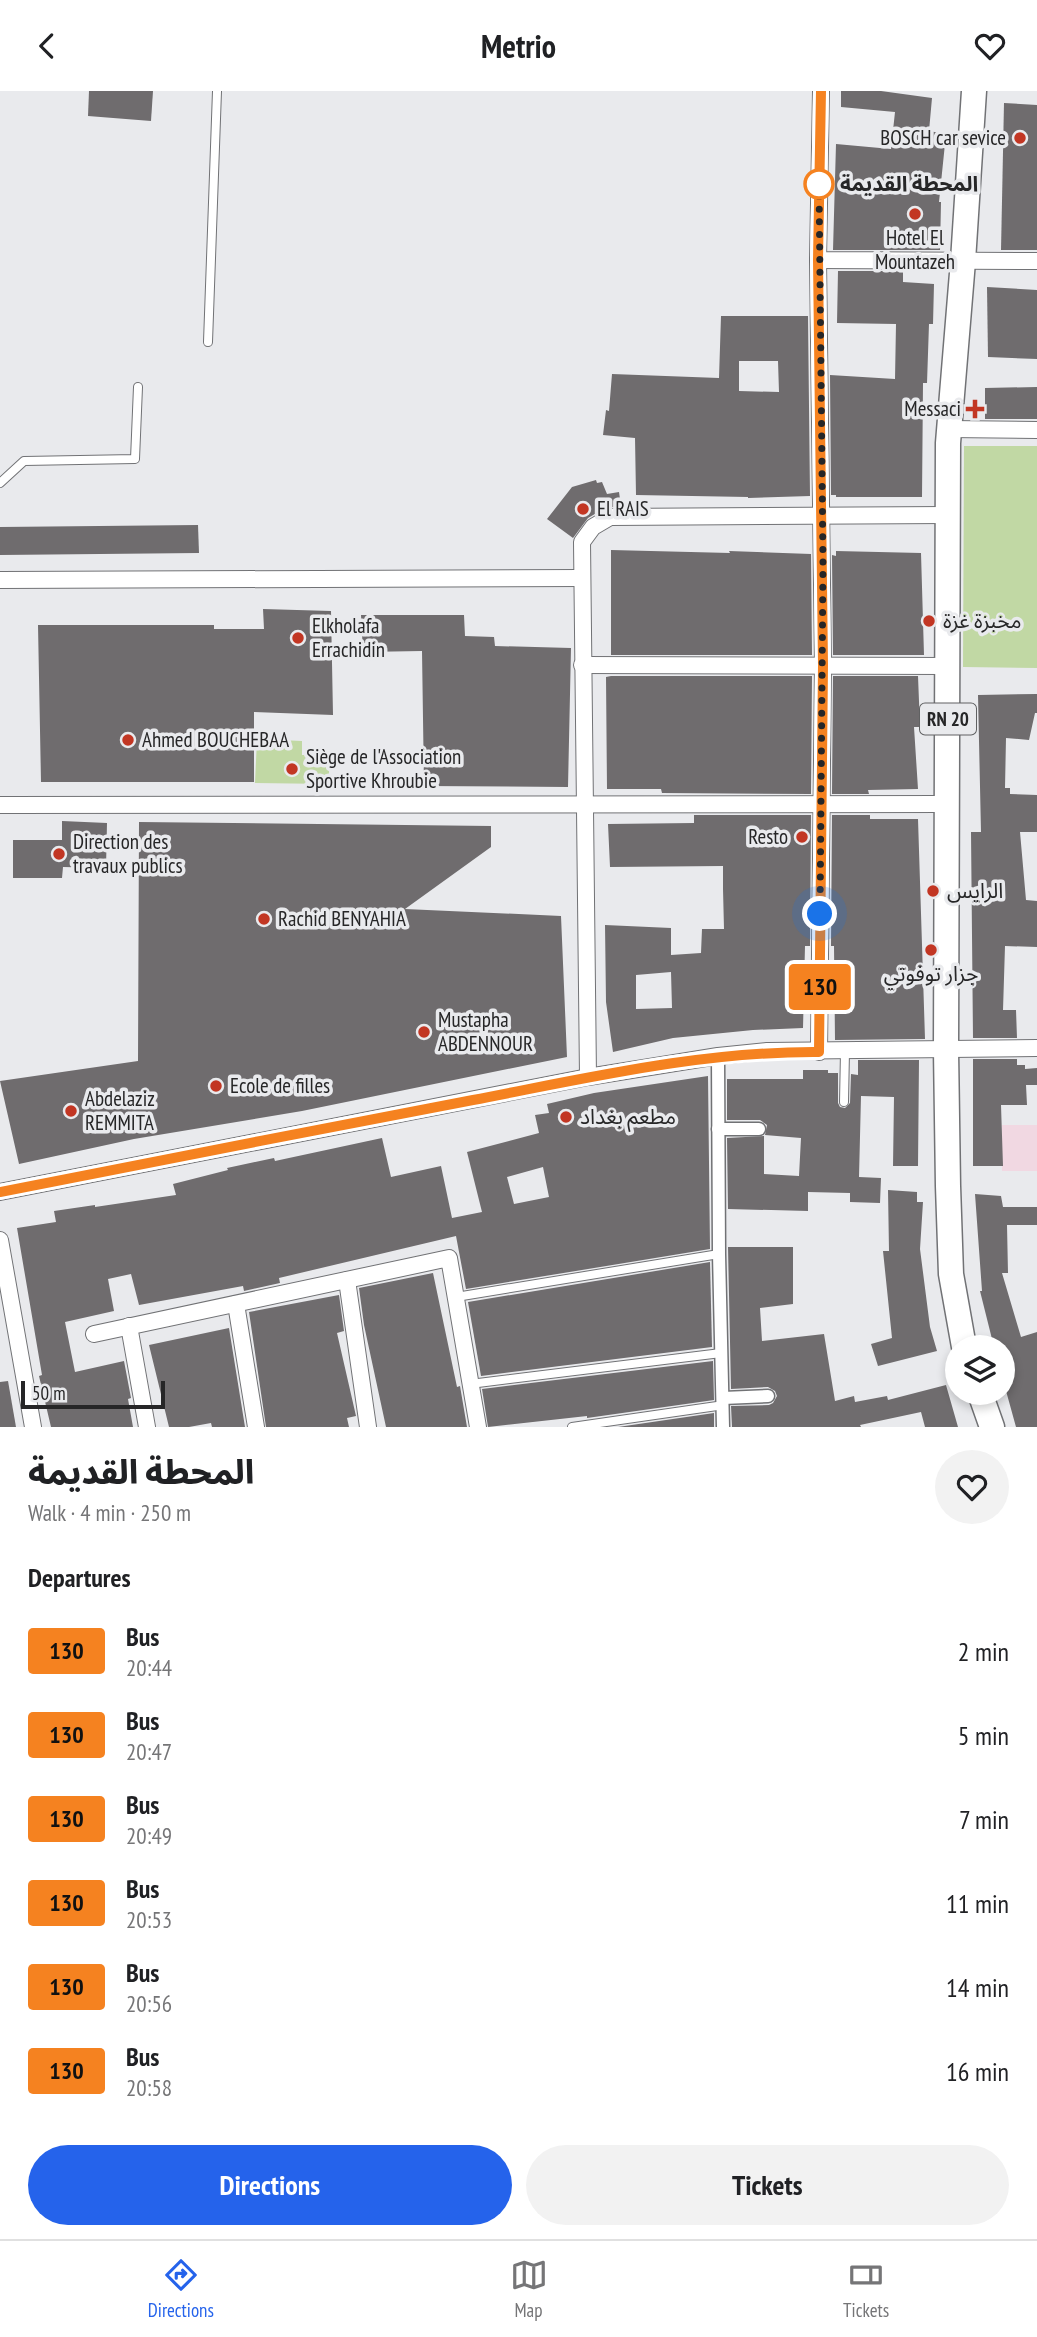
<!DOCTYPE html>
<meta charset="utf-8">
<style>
body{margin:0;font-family:"PT Sans Narrow","Noto Sans Arabic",sans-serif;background:#f2f2f2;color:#202124;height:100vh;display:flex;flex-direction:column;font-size:26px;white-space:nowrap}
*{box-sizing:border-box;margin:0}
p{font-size:23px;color:#757577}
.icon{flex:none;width:38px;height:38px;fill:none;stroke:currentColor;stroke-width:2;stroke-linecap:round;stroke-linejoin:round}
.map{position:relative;height:1336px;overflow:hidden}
.drawer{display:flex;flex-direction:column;background:#fff;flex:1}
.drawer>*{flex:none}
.badge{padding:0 14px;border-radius:5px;font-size:24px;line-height:46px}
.fabs{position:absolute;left:945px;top:1244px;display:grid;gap:14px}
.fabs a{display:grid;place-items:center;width:70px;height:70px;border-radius:50%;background:#fff;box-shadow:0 4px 10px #0003;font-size:35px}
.scale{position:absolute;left:21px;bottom:18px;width:144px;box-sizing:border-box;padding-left:7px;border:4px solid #262627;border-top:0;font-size:19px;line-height:24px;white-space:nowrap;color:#262627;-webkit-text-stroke:5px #e9eaed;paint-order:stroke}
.you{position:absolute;width:35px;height:35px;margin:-18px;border:5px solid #fff;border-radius:50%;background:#1a73e8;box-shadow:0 0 0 10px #1a73e833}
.map>.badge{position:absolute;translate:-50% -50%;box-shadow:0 0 0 4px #fff}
h2{padding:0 28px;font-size:26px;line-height:63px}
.round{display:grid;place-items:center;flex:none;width:74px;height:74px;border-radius:37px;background:#f2f2f2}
.head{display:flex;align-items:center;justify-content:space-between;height:119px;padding:0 28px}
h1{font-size:33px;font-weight:800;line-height:52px}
.cta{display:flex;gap:14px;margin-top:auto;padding:14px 28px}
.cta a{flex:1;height:80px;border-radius:42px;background:#2563eb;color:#fff;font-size:28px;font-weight:800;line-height:80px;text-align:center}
.cta a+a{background:#f2f2f2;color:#202124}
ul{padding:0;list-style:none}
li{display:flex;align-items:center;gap:21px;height:84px;padding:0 28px}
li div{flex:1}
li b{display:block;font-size:26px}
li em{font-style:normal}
li .badge{min-width:77px;font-weight:700;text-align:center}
header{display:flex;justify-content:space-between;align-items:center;height:91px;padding:0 28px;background:#fff;font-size:32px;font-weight:800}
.dock{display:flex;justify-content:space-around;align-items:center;height:98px;border-top:2px solid #e0e0e0;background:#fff;font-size:19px;color:#757577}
.dock a{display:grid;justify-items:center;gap:4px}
.dock .selected{color:#2563eb}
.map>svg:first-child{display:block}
.commercial{fill:#f1d8e2}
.green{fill:#c1d8a4}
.building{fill:#6f6c6e;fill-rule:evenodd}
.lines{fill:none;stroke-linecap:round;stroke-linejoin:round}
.service-casing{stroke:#717275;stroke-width:10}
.pedestrian-casing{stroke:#717275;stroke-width:15}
.minor-casing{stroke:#717275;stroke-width:18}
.primary-casing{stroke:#717275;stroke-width:27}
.service{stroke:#fff;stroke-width:8}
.pedestrian{stroke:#fff;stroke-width:12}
.minor{stroke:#fff;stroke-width:16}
.primary{stroke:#fff;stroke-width:24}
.line-casing{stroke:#fff;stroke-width:16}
.line{stroke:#f58220;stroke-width:10}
.walk{stroke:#262627;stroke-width:7;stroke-dasharray:0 12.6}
.poi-dot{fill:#c23623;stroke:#e9eaed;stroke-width:2.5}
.stop-dot{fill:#fff;stroke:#f58220;stroke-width:3.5}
.labels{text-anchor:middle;stroke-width:7;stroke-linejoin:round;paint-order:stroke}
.shield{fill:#e9eaed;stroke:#606162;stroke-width:2}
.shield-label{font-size:19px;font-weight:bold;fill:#262627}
.poi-label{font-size:21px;fill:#262627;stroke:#e9eaed;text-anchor:start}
.stop-label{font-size:21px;font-weight:bold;fill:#262627;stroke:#e9eaed;text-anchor:start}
</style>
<header><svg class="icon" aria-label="back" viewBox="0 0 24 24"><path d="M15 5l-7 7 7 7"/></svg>Metrio<svg class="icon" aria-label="heart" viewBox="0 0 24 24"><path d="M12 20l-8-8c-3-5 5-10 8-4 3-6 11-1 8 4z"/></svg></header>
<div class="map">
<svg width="1037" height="1336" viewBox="0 0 1037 1336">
<rect width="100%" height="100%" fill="#e9eaed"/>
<rect class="commercial" x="1002" y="1034" width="35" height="46"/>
<g class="green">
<polygon points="964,355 1037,355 1037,577 963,576"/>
<polygon points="257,648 302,650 302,664 329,664 329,693 255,692"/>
</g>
<g class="building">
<polygon points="89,0 153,0 151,30 88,25"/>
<polygon points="841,0 881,0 932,7 929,40 946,43 939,111 941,111 940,159 833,159 836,53 891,58 895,21 841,16"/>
<polygon points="1004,12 1037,14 1037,159 1001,159"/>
<polygon points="838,180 903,180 903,191 934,193 933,233 929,233 927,292 923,292 922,406 836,406 836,404 831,404 830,284 895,288 896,233 837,232"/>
<polygon points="987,196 1037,199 1037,268 988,266"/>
<path d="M721,225h87l2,180 -62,2v-1l-112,-2 -1,-57 -32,-3 3,-25 3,1 3,-37 107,4zM739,270h39l1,31 -40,-1z"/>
<polygon points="1037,296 1037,328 985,328 985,297"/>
<polygon points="596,389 597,392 602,391 607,403 619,401 621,415 605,417 588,427 573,447 547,428 572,396"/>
<polygon points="198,434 199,462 0,464 0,436"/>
<polygon points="611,459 730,462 729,460 811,463 812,564 611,564"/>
<polygon points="836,460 921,462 924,564 833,564 832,464 836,465"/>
<polygon points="263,518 331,520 333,624 254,621 254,691 41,691 38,534 214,534 214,538 264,538"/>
<polygon points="361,524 464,524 465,545 494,546 495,555 571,557 568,696 424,695 422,560 363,561"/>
<polygon points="611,585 812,585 811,703 662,702 661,698 607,698 606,586"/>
<polygon points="833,585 918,585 920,636 914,636 918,698 868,699 869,703 832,703"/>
<polygon points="1037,603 1037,622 1035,622 1029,649 1006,647 1005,697 1010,697 1010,703 1037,704 1037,741 1020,741 1026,809 1037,810 1037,856 1005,855 1003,919 1016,919 1017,947 973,947 971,741 981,741 978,604"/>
<path d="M694,724h117l-1,131h-5l-2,82 -50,2 -80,8 -60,14 -7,-50 -1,-77 66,3v27l30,-2 1,-24h22l-1,-40v-23l-113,1 -2,-43 86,-1zM671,881l1,36 -36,1v-34z"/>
<polygon points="832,724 870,724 870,728 918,728 925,948 835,949 834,855 831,855"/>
<polygon points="62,730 107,732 106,777 63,776 62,787 13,787 13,749 62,749"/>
<polygon points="139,731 491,735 491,756 405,818 561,825 567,966 302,1020 134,1048 19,1073 0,990 138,970"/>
<polygon points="973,968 1017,968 1017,974 1025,974 1025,978 1037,977 1037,994 1026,994 1027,1014 1001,1014 1003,1075 973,1075"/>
<polygon points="858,969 919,969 918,1075 893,1075 894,1006 861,1005 859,1086 881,1087 880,1112 850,1111 850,1102 808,1101 808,1120 728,1118 727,1047 764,1045 764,1083 799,1085 801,1047 765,1044 767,1034 760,1029 727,1029 727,988 803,988 803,979 828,979 828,982 838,982 838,1012 840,1016 845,1017 850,1012 851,983 858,984"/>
<path d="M708,985l2,173 -244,40 -10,-53 -177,42 1,5 -36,8 -1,-5 -104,19 -8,-31 -23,5 6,32 -49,11 10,50 49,-11 7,37 -3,1 5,28h-82l-12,-51 3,-1 -25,-147 39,-6 -2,-11 41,-6v2l81,-12 -3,-11 55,-14 -1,-2 47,-10 1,3 107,-23 9,39 50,-11 11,52 30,-6 -15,-60 72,-19 -4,-18 14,-2 -2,-9 47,-11zM543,1076l6,30 -35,7 -7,-27z"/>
<polygon points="888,1099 917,1101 917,1111 923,1111 920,1158 930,1236 937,1260 878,1275 871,1253 892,1247 883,1160 889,1160"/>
<polygon points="975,1103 1001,1105 1003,1116 1037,1116 1037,1134 1007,1134 1008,1182 1002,1182 1021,1246 1037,1241 1037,1336 1016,1336 1003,1289 1003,1256 994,1256 980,1200 982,1200"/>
<polygon points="728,1156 793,1156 793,1213 760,1217 762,1250 824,1243 835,1310 854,1305 855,1311 887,1305 888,1309 946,1294 958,1336 925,1336 921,1321 860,1334 861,1336 732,1336 731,1315 769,1314 773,1312 777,1305 775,1300 768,1296 731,1298"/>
<polygon points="710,1171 712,1256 481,1285 468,1211"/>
<polygon points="433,1182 457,1296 460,1295 467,1336 386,1336 364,1234 359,1197"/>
<polygon points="339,1204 344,1240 337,1242 356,1325 347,1327 349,1336 266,1336 249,1221"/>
<polygon points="229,1237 245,1336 212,1336 211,1332 189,1336 169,1336 149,1254"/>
<polygon points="713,1270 714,1309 587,1327 587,1325 488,1336 482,1298"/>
<polygon points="8,1290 16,1336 0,1336 0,1291"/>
<polygon points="714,1322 714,1336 618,1336"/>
</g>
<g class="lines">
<g class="service-casing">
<g id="service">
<polyline points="208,251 217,0"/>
<polyline points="0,392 24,370 135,368 138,296"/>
<polyline points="844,1011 845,960"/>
<polyline points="456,1206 719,1163"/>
<polyline points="470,1293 721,1262"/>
<polyline points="572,1336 724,1314"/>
</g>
</g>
<g class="pedestrian-casing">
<g id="pedestrian">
<polyline points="718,965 719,1163 723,1336"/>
<polyline points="718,1038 759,1038"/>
<polyline points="723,1307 768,1305"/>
</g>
</g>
<g class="minor-casing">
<g id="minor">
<polyline points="821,0 818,169 1037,170"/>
<polyline points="818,169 823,574 819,961"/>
<polyline points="949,338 1037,339"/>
<polyline points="0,489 582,487"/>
<polyline points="582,574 948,575"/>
<polyline points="0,714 948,713"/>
<polyline points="588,986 582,451 593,436 610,426 948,424"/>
<polyline points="0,1101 588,986 718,965 767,960 1037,957"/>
<polyline points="0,1149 33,1336"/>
<polyline points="347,1189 368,1336"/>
<polyline points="236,1213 256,1336"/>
<polyline points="129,1235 147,1336"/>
<polyline points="94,1243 449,1167 478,1336"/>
</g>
</g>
<g class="primary-casing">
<g id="primary">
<polyline points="964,1256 951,1183 948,1095 946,959 948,352 963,170 974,0"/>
<polyline points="980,1302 992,1336"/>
</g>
</g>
<use href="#service" class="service"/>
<use href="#pedestrian" class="pedestrian"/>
<use href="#minor" class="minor"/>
<use href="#primary" class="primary"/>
</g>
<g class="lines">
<g class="line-casing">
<path id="line" d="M0,1101c158,-31 315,-62 473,-92 115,-22 229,-49 346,-48l4,-387 -5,-405 3,-169"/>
</g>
<use href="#line" class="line"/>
<polyline class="walk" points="819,93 823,474 820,823"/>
</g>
<g class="poi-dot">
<circle cx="1020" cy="47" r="7"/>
<circle cx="915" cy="123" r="7"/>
<path d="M971.5 307.5h7v7h7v7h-7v7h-7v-7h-7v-7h7z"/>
<circle cx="583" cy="418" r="7"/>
<circle cx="929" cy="530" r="7"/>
<circle cx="298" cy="547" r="7"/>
<circle cx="128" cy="649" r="7"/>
<circle cx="292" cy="678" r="7"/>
<circle cx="802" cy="746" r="7"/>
<circle cx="59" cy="763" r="7"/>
<circle cx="933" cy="800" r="7"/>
<circle cx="264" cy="828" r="7"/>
<circle cx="931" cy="859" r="7"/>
<circle cx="424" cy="941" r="7"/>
<circle cx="216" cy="995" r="7"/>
<circle cx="71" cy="1020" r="7"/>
<circle cx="566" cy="1026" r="7"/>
</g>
<circle class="stop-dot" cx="819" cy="93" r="14"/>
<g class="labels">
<rect class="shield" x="920" y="612.5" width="56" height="31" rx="5"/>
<g class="shield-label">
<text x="948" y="635">RN 20</text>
</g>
<g class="poi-label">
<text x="1006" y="54" text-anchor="end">BOSCH car sevice</text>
<text x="915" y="154" text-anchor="middle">Hotel El<tspan x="915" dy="24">Mountazeh</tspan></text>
<text x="961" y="325" text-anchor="end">Messaci</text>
<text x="597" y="425">El RAIS</text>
<text x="943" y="537">مخبزة غزة</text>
<text x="312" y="542">Elkholafa<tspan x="312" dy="24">Errachidin</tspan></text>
<text x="142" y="656">Ahmed BOUCHEBAA</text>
<text x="306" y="673">Siège de l'Association<tspan x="306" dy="24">Sportive Khroubie</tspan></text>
<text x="788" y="753" text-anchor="end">Resto</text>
<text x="73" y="758">Direction des<tspan x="73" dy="24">travaux publics</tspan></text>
<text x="947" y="807">الرايس</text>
<text x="278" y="835">Rachid BENYAHIA</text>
<text x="931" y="890" text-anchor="middle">جزار توفوتي</text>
<text x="438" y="936">Mustapha<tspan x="438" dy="24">ABDENNOUR</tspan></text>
<text x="230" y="1002">Ecole de filles</text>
<text x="85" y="1015">Abdelaziz<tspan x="85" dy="24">REMMITA</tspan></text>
<text x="580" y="1033">مطعم بغداد</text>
</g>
<g class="stop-label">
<text x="840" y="100">المحطة القديمة</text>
</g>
</g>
</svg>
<div class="fabs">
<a><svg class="icon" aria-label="layers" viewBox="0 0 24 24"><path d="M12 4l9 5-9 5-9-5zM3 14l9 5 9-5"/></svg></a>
</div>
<div class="scale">50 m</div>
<div class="you" style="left:820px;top:823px"></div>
<b class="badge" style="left:820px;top:896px;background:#f58220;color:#111">130</b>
</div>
<section class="drawer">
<div class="head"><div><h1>المحطة القديمة</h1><p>Walk · 4 min · 250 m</p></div><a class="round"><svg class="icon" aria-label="heart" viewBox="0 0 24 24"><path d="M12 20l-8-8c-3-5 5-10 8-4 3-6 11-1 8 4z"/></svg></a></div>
<h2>Departures</h2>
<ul>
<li><span class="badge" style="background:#f58220;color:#111">130</span><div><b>Bus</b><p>20:44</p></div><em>2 min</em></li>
<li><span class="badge" style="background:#f58220;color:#111">130</span><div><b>Bus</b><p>20:47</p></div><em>5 min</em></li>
<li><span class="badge" style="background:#f58220;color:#111">130</span><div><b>Bus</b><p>20:49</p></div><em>7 min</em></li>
<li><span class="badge" style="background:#f58220;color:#111">130</span><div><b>Bus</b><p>20:53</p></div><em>11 min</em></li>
<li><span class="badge" style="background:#f58220;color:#111">130</span><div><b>Bus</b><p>20:56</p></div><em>14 min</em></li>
<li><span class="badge" style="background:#f58220;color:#111">130</span><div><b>Bus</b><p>20:58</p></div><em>16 min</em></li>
</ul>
<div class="cta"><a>Directions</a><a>Tickets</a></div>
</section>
<nav class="dock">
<a class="selected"><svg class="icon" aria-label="directions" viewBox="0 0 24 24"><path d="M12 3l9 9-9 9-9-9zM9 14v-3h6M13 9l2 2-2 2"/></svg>Directions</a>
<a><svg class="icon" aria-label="map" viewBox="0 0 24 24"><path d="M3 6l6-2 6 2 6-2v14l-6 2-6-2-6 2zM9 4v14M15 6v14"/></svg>Map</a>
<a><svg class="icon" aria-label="tickets" viewBox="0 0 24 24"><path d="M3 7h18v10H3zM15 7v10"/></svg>Tickets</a>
</nav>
